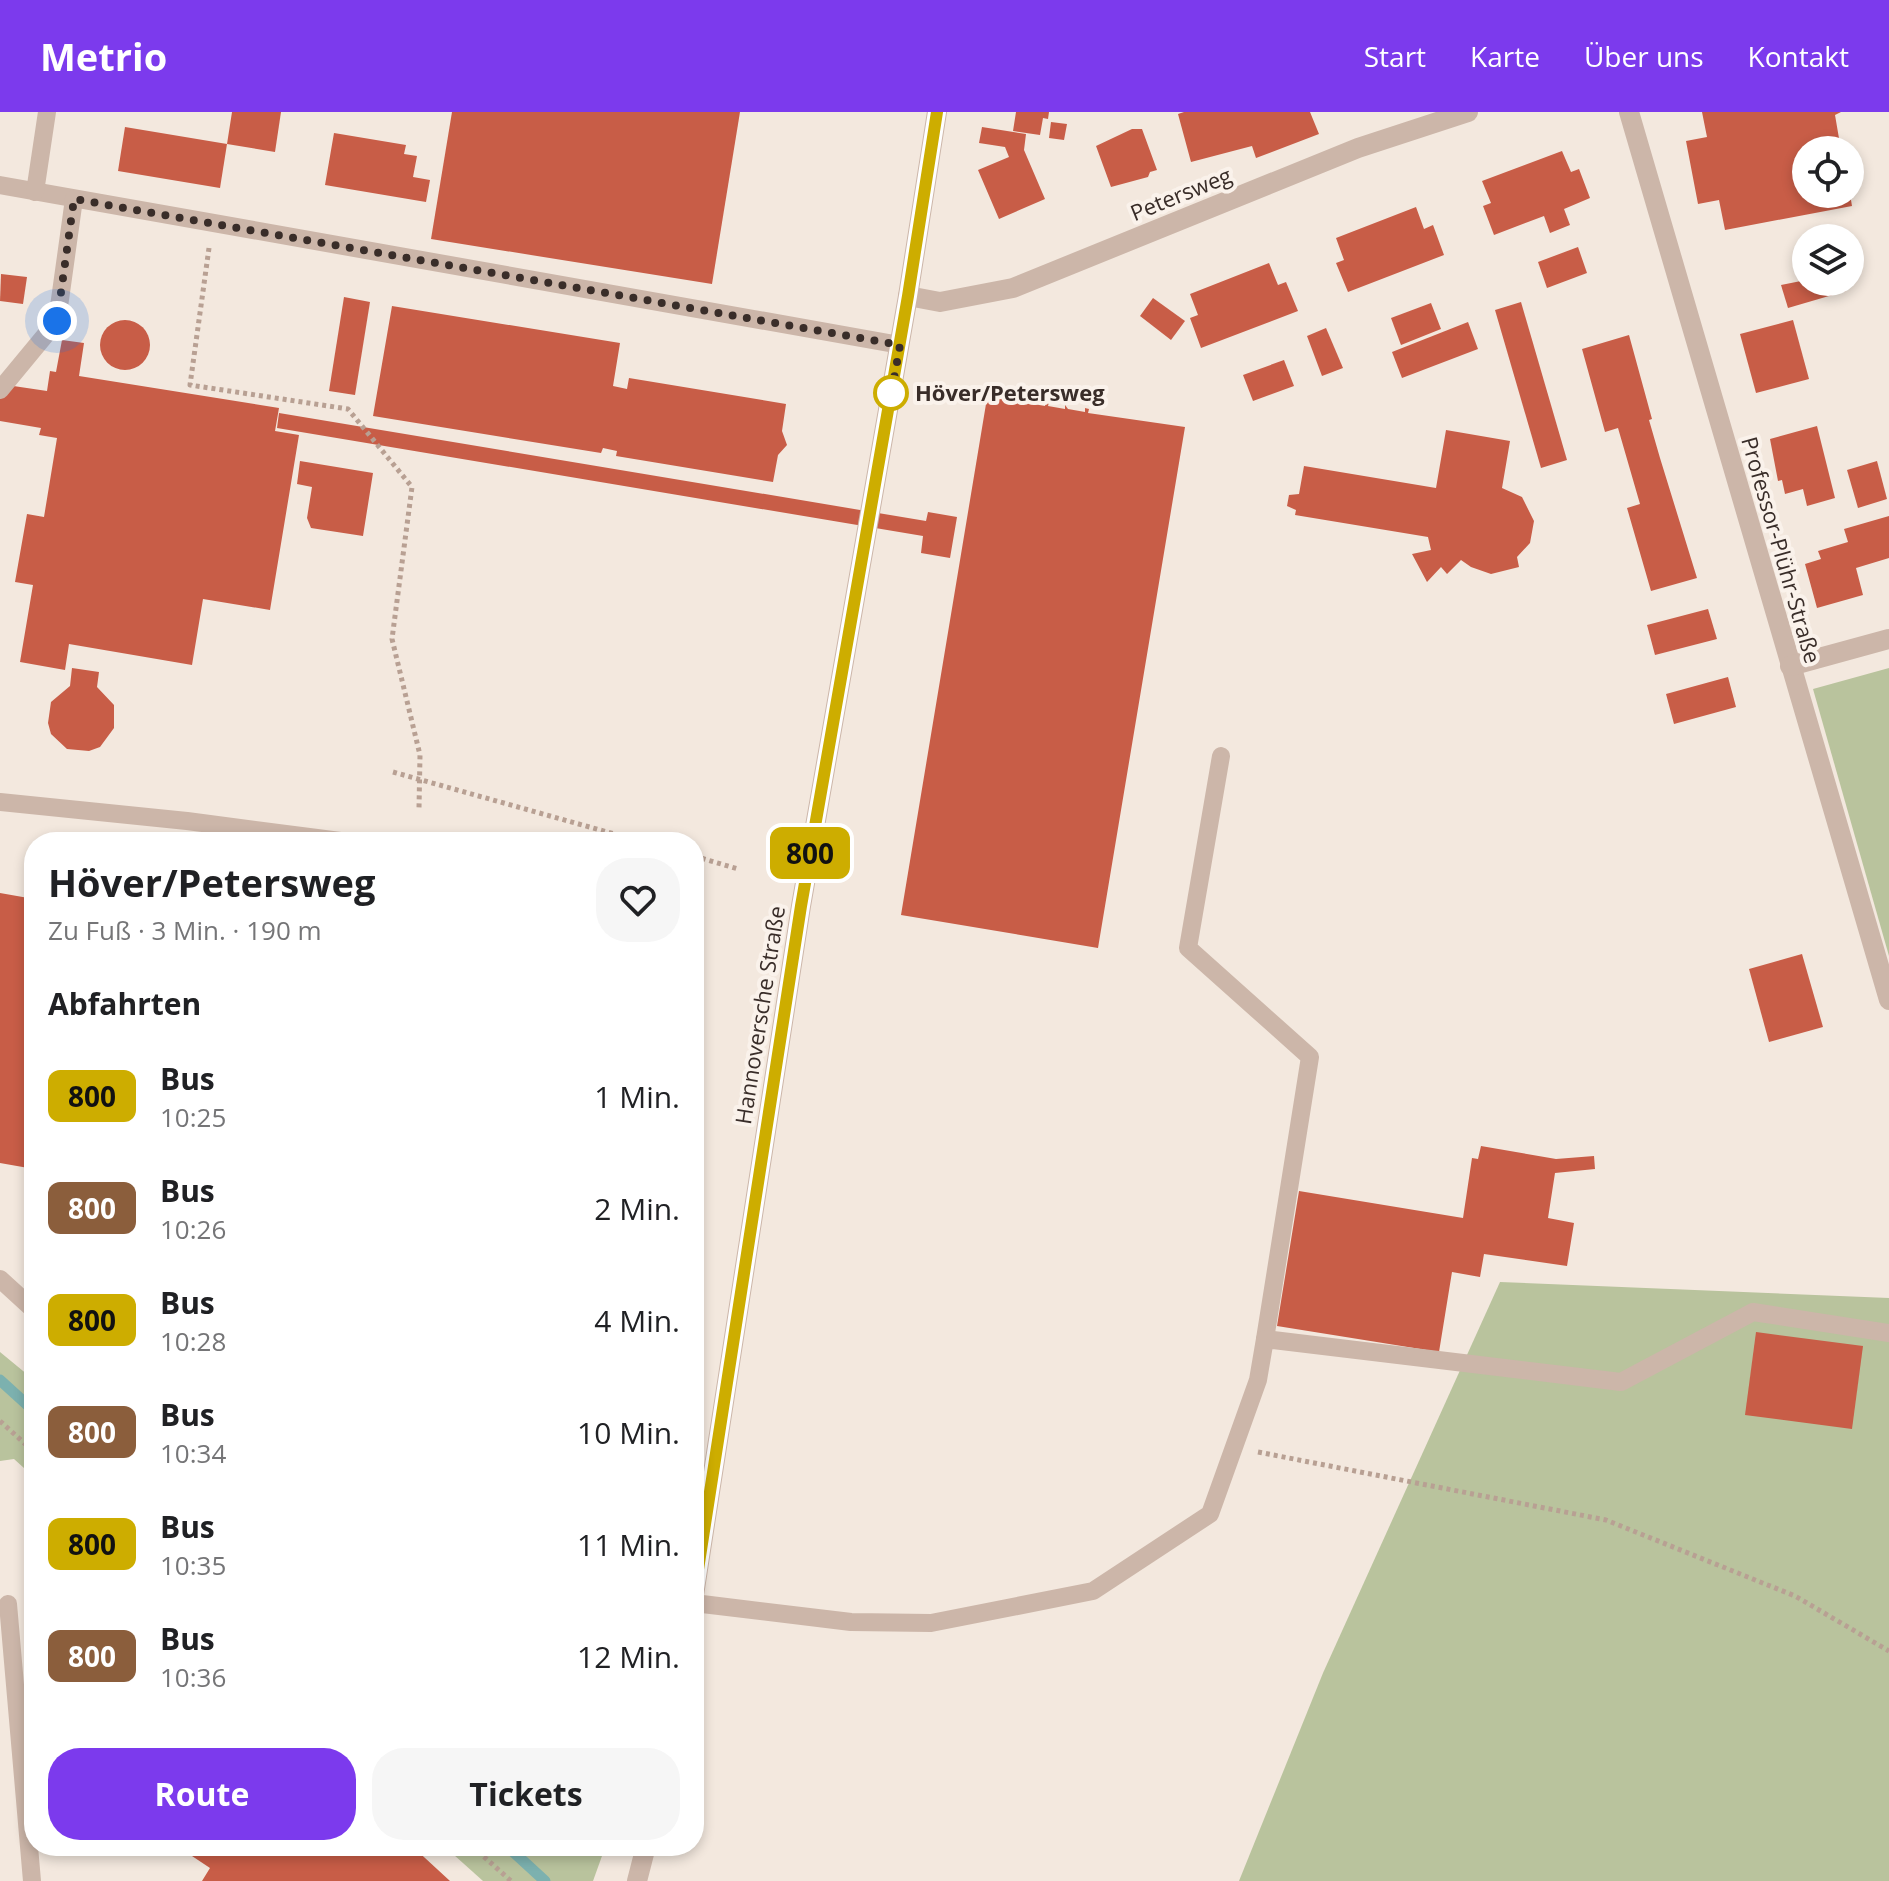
<!DOCTYPE html>
<html lang="de">
<meta charset="utf-8">
<style>
body{margin:0;font-family:"Open Sans",sans-serif;background:#f6f6f6;color:#202124;height:100vh;display:flex;flex-direction:column;font-size:30px;white-space:nowrap}
*{box-sizing:border-box;margin:0}
p{font-size:26px;color:#757577}
.icon{flex:none;width:44px;height:44px;fill:none;stroke:currentColor;stroke-width:2;stroke-linecap:round;stroke-linejoin:round}
.map{position:relative;flex:1;overflow:hidden}
.details{position:absolute;left:24px;top:720px;width:680px;height:1024px;display:flex;flex-direction:column;background:#fff;border-radius:32px;box-shadow:0 4px 12px #0003}
.details>*{flex:none}
.badge{padding:0 16px;border-radius:12px;font-size:28px;line-height:52px}
.controls{position:absolute;left:1792px;top:24px;display:grid;gap:16px}
.controls a{display:grid;place-items:center;width:72px;height:72px;border-radius:50%;background:#fff;box-shadow:0 4px 12px #0003;font-size:40px}
.you{position:absolute;width:40px;height:40px;margin:-20px;border:6px solid #fff;border-radius:50%;background:#1a73e8;box-shadow:0 0 0 12px #1a73e833}
.map>.badge{position:absolute;translate:-50% -50%;box-shadow:0 0 0 4px #fff}
h2{padding:0 24px;font-size:30px;line-height:72px}
.round{display:grid;place-items:center;flex:none;width:84px;height:84px;border-radius:32px;background:#f6f6f6}
.headline{display:flex;align-items:center;justify-content:space-between;height:136px;padding:0 24px}
h1{font-size:38px;font-weight:700;line-height:60px}
.button{display:flex;gap:16px;margin-top:auto;padding:16px 24px}
.button a{flex:1;height:92px;border-radius:32px;background:#7c3aed;color:#fff;font-size:32px;font-weight:700;line-height:92px;text-align:center}
.button a+a{background:#f6f6f6;color:#202124}
ul{padding:0;list-style:none}
li{display:flex;align-items:center;gap:24px;height:112px;padding:0 24px}
li div{flex:1}
li b{display:block;font-size:30px}
li em{font-style:normal}
li .badge{min-width:88px;font-weight:700;text-align:center}
header{display:flex;align-items:center;gap:48px;box-sizing:border-box;height:112px;padding:0 40px;background:#7c3aed;color:#fff}
header strong{font-size:38px}
nav{display:flex;gap:44px;margin-inline-start:auto;font-size:28px}
.map>svg:first-child{display:block}
.green{fill:#b9c39d}
.lines{fill:none;stroke-linecap:round;stroke-linejoin:round}
.stream{stroke:#7cb1af;stroke-width:11}
.building{fill:#c85d47}
.path{stroke:#b8a093;stroke-width:5;stroke-dasharray:4 4;stroke-linecap:butt}
.service{stroke:#ccb6a9;stroke-width:18}
.minor{stroke:#ccb6a9;stroke-width:20}
.tertiary{stroke:#ccb6a9;stroke-width:20}
.line-casing{stroke:#fff;stroke-width:18}
.line{stroke:#cdad00;stroke-width:12}
.walk{stroke:#392d29;stroke-width:8;stroke-dasharray:0 14.4}
.stop-dot{fill:#fff;stroke:#cdad00;stroke-width:4}
.labels{text-anchor:middle;stroke-width:8;stroke-linejoin:round;paint-order:stroke}
.street-label{font-size:22px;fill:#392d29;stroke:#faf2eb}
.stop-label{font-size:22px;font-weight:bold;fill:#392d29;stroke:#faf2eb;text-anchor:start}
</style>
<header>
<strong>Metrio</strong>
<nav><a>Start</a><a>Karte</a><a>Über uns</a><a>Kontakt</a></nav>
</header>
<div class="map">
<svg width="1889" height="1769" viewBox="0 0 1889 1769">
<rect width="100%" height="100%" fill="#f3e8de"/>
<g class="green">
<polygon points="1889,556 1889,844 1813,577"/>
<polygon points="1500,1170 1889,1186 1889,1769 1239,1769 1323,1561"/>
<polygon points="0,1240 34,1268 34,1365 14,1347 0,1349"/>
<polygon points="444,1734 591,1734 602,1744 593,1769 483,1769"/>
</g>
<g class="lines">
<g class="stream">
<polyline points="0,1268 34,1299"/>
<polyline points="507,1734 545,1769"/>
</g>
</g>
<g class="building">
<polygon points="232,0 281,0 275,40 227,32"/>
<polygon points="452,0 740,0 712,172 431,127"/>
<polygon points="1016,0 1049,0 1048,7 1043,6 1040,23 1013,19"/>
<polygon points="1184,0 1310,0 1319,22 1256,46 1252,34 1191,50 1178,2"/>
<polygon points="1702,0 1841,0 1835,3 1841,38 1806,38 1806,82 1850,82 1852,94 1725,118 1719,88 1698,92 1686,29 1707,25"/>
<polygon points="1051,10 1067,12 1064,28 1049,26"/>
<polygon points="125,15 227,32 220,76 118,59"/>
<polygon points="982,15 1026,22 1024,38 1045,87 999,107 978,58 1009,45 1005,35 979,31"/>
<polygon points="1132,17 1142,17 1157,58 1150,60 1148,65 1111,75 1096,34"/>
<polygon points="334,21 406,33 404,42 417,44 413,65 430,68 426,90 325,73"/>
<polygon points="1562,39 1571,60 1579,57 1590,86 1564,97 1570,113 1550,121 1544,104 1494,123 1483,94 1491,91 1482,69"/>
<polygon points="1416,95 1424,117 1433,113 1444,143 1348,180 1336,151 1344,148 1336,126"/>
<polygon points="1578,135 1587,161 1547,176 1538,150"/>
<polygon points="1269,151 1278,173 1286,170 1298,199 1201,236 1190,206 1198,203 1190,182"/>
<polygon points="1,162 27,165 23,192 0,189"/>
<polygon points="1806,168 1843,170 1846,179 1788,196 1781,173"/>
<polygon points="344,185 370,190 355,283 329,279"/>
<polygon points="1153,186 1185,209 1171,228 1140,204"/>
<polygon points="1521,190 1567,348 1541,356 1495,198"/>
<polygon points="1431,191 1441,217 1401,233 1391,206"/>
<polygon points="392,194 620,231 613,274 627,277 629,266 786,292 782,319 787,333 778,343 773,370 616,344 617,339 603,336 601,341 373,304"/>
<polygon points="1793,208 1809,267 1756,281 1740,222"/>
<circle cx="125" cy="233" r="25"/>
<polygon points="1468,210 1478,237 1402,266 1392,240"/>
<polygon points="1326,216 1343,256 1322,264 1307,224"/>
<polygon points="1629,223 1652,307 1649,308 1660,346 1697,466 1651,479 1627,396 1640,392 1618,316 1605,320 1582,237"/>
<polygon points="62,228 84,231 79,264 279,296 275,319 299,323 270,498 203,487 192,553 69,532 65,558 20,550 33,473 15,470 27,402 44,405 57,326 39,323 41,316 0,309 0,272 47,279 50,259 56,260"/>
<polygon points="1284,248 1294,274 1253,289 1243,263"/>
<polygon points="978,280 988,281 988,284 1005,287 1005,283 1009,283 1008,287 1025,290 1029,287 1028,291 1045,294 1046,290 1049,290 1048,294 1065,297 1065,293 1068,297 1085,300 1085,296 1089,297 1088,301 1185,315 1098,836 901,803 987,286 977,285"/>
<polygon points="279,301 926,409 928,400 957,405 950,446 921,441 923,424 277,316"/>
<polygon points="1817,314 1835,386 1807,394 1803,377 1785,382 1782,368 1778,369 1770,327"/>
<polygon points="1446,318 1510,329 1502,376 1522,385 1534,409 1530,431 1517,445 1519,455 1491,462 1471,455 1461,448 1447,462 1441,455 1427,470 1412,442 1431,438 1428,425 1295,403 1296,398 1287,394 1289,383 1299,382 1304,354 1436,376"/>
<polygon points="300,349 373,361 363,424 311,416 307,406 312,375 297,372"/>
<polygon points="1877,349 1887,387 1858,396 1847,358"/>
<polygon points="1889,404 1889,446 1856,456 1863,483 1817,496 1805,452 1821,447 1818,439 1848,430 1844,417"/>
<polygon points="1708,497 1717,527 1655,543 1647,513"/>
<polygon points="72,556 99,560 97,575 114,593 114,616 100,635 89,639 67,637 51,622 48,611 51,590 70,574"/>
<polygon points="1728,565 1736,595 1674,612 1666,582"/>
<polygon points="0,781 34,787 34,1057 0,1051"/>
<polygon points="1802,842 1823,915 1769,930 1749,857"/>
<polygon points="1481,1034 1556,1047 1594,1044 1595,1057 1555,1061 1548,1106 1574,1111 1567,1154 1484,1142 1480,1165 1452,1160 1439,1240 1277,1214 1299,1079 1463,1106 1472,1046 1478,1047"/>
<polygon points="1756,1220 1863,1234 1852,1317 1745,1303"/>
<polygon points="193,1734 412,1734 450,1769 202,1769 210,1756 189,1742"/>
</g>
<g class="lines">
<g class="path">
<polyline points="209,136 190,273 348,297 412,375 392,527 420,643 419,696"/>
<polyline points="393,660 643,730"/>
<polyline points="694,744 738,757"/>
<polyline points="0,1309 34,1340"/>
<polyline points="1258,1340 1606,1408 1795,1484 1889,1539"/>
<polyline points="472,1734 511,1769"/>
</g>
<g class="service">
<polyline points="0,73 900,233"/>
<polyline points="35,80 47,0"/>
<polyline points="0,278 57,209 74,87"/>
<polyline points="1221,644 1188,836 1310,945 1265,1227"/>
<polyline points="0,690 187,709 348,730"/>
<polyline points="0,1167 34,1198"/>
<polyline points="694,1491 851,1510 931,1511 1093,1479 1210,1402 1258,1268 1265,1227 1621,1270 1753,1200 1889,1221"/>
<polyline points="8,1492 32,1769"/>
</g>
<g class="minor">
<polyline points="1629,0 1889,888"/>
<polyline points="908,184 940,190 1013,176 1358,36 1468,0"/>
<polyline points="1790,554 1889,527"/>
</g>
<g class="tertiary">
<polyline points="694,1483 801,794 908,184 937,0"/>
<polyline points="637,1769 646,1734"/>
</g>
</g>
<g class="lines">
<g class="line-casing">
<polyline id="line" points="694,1483 801,794 908,184 937,0"/>
</g>
<use href="#line" class="line"/>
<polyline class="walk" points="57,209 74,87 900,233 891,284 891,281"/>
</g>
<circle class="stop-dot" cx="891" cy="281" r="16"/>
<g class="labels">
<g class="street-label">
<text transform="translate(1181 82) rotate(-22)" y="8">Petersweg</text>
<text transform="translate(1781 438) rotate(74)" y="8">Professor-Plühr-Straße</text>
<text transform="translate(760 903) rotate(-81)" y="8">Hannoversche Straße</text>
</g>
<g class="stop-label">
<text x="915" y="289">Höver/Petersweg</text>
</g>
</g>
</svg>
<div class="controls">
<a><svg class="icon" aria-label="locate" viewBox="0 0 24 24"><circle cx="12" cy="12" r="6"/><path d="M12 2v4M12 18v4M2 12h4M18 12h4"/></svg></a>
<a><svg class="icon" aria-label="layers" viewBox="0 0 24 24"><path d="M12 4l9 5-9 5-9-5zM3 14l9 5 9-5"/></svg></a>
</div>
<div class="you" style="left:57px;top:209px"></div>
<b class="badge" style="left:810px;top:741px;background:#cdad00;color:#111">800</b>
<section class="details">
<div class="headline"><div><h1>Höver/Petersweg</h1><p>Zu Fuß · 3 Min. · 190 m</p></div><a class="round"><svg class="icon" aria-label="heart" viewBox="0 0 24 24"><path d="M12 20l-8-8c-3-5 5-10 8-4 3-6 11-1 8 4z"/></svg></a></div>
<h2>Abfahrten</h2>
<ul>
<li><span class="badge" style="background:#cdad00;color:#111">800</span><div><b>Bus</b><p>10:25</p></div><em>1 Min.</em></li>
<li><span class="badge" style="background:#8b5e3c;color:#fff">800</span><div><b>Bus</b><p>10:26</p></div><em>2 Min.</em></li>
<li><span class="badge" style="background:#cdad00;color:#111">800</span><div><b>Bus</b><p>10:28</p></div><em>4 Min.</em></li>
<li><span class="badge" style="background:#8b5e3c;color:#fff">800</span><div><b>Bus</b><p>10:34</p></div><em>10 Min.</em></li>
<li><span class="badge" style="background:#cdad00;color:#111">800</span><div><b>Bus</b><p>10:35</p></div><em>11 Min.</em></li>
<li><span class="badge" style="background:#8b5e3c;color:#fff">800</span><div><b>Bus</b><p>10:36</p></div><em>12 Min.</em></li>
</ul>
<div class="button"><a>Route</a><a>Tickets</a></div>
</section>
</div>
